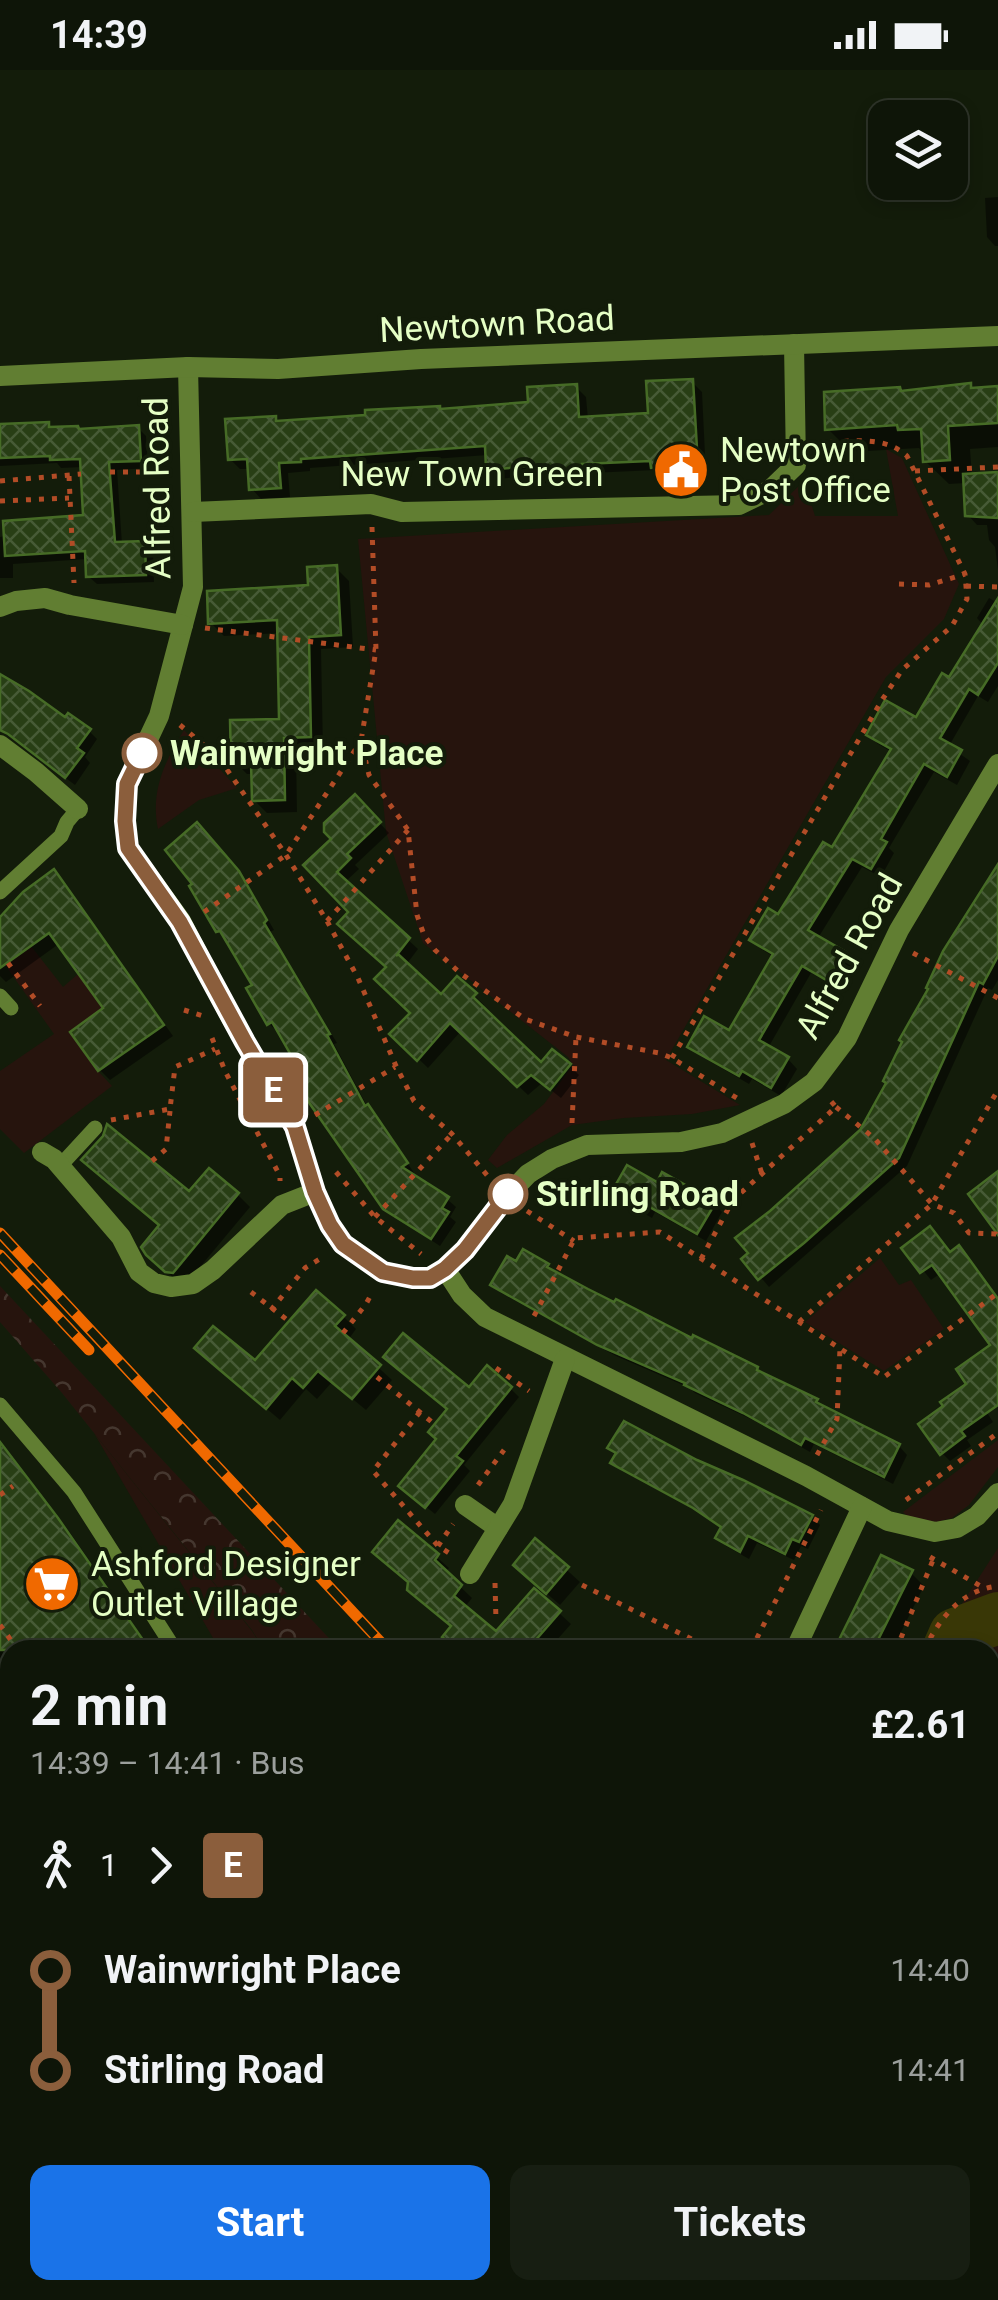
<!DOCTYPE html>
<meta charset="utf-8">
<style>
body{margin:0;font-family:Roboto,sans-serif;background:#171e12;color:#f1f3f6;height:100vh;display:flex;flex-direction:column;font-size:38px;white-space:nowrap}
*{box-sizing:border-box;margin:0}
p{font-size:32px;color:#9b9f9c}
.icon{flex:none;width:55px;height:55px;fill:none;stroke:currentColor;stroke-width:2;stroke-linecap:round;stroke-linejoin:round}
.map{position:relative;flex:1;overflow:hidden}
.sheet{position:absolute;left:0px;top:1570px;width:1000px;height:660px;display:flex;flex-direction:column;background:#0e1508;border-radius:30px 30px 0 0;box-shadow:0 5px 15px #0003,0 0 0 2px #2e3429}
.sheet>*{flex:none}
.badge{padding:0 20px;border-radius:8px;font-size:35px;line-height:65px}
.buttons{position:absolute;left:868px;top:30px;display:grid;gap:20px}
.buttons a{display:grid;place-items:center;width:100px;height:100px;border-radius:20px;background:#0e1508;box-shadow:0 5px 15px #0003,0 0 0 2px #2e3429;font-size:50px}
.map>.badge{position:absolute;translate:-50% -50%;box-shadow:0 0 0 5px #fff}
.legs{display:flex;align-items:center;gap:15px;height:110px;padding:0 30px;font-size:32px}
.legs p{margin-inline-start:auto}
.head{display:flex;align-items:center;justify-content:space-between;height:170px;padding:0 30px}
h1{font-size:55px;font-weight:700;line-height:75px}
.button{display:flex;gap:20px;margin-top:auto;padding:20px 30px}
.button a{flex:1;height:115px;border-radius:20px;background:#1a73e8;color:#fff;font-size:40px;font-weight:700;line-height:115px;text-align:center}
.button a+a{background:#171e12;color:#f1f3f6}
ul{padding:0 30px;list-style:none}
li{display:flex;align-items:center;gap:35px;height:100px;font-size:38px}
li i{display:grid;place-items:center;width:15px;height:100%;margin:0 12px;background:currentColor}
li i::after{content:'';width:25px;height:25px;margin:-12px;border:8px solid;border-radius:50%;background:#0e1508}
li p{margin-inline-start:auto}
li:first-child i{background:linear-gradient(#0000 50%,currentColor 0)}
li:last-child i{background:linear-gradient(currentColor 50%,#0000 0)}
.status{display:flex;justify-content:space-between;align-items:center;height:70px;padding:0 50px;background:#0e1508;direction:ltr}
.status svg{height:28px;fill:currentColor}
.map>svg:first-child{display:block}
.green{fill:#26140d}
.forest{fill:url(#forest-crowns)}
.shadow{fill:#0007}
.lines{fill:none;stroke-linecap:round;stroke-linejoin:round}
.river{stroke:#393706;stroke-width:52}
.building{fill:url(#building-cross-hatch);stroke:#466b26;stroke-width:2.5}
.path{stroke:#b24c26;stroke-width:5;stroke-dasharray:5 8;stroke-linecap:butt}
.service{stroke:#617e32;stroke-width:15}
.minor{stroke:#617e32;stroke-width:20}
.tertiary{stroke:#617e32;stroke-width:20}
.rail-casing{stroke:#f06900;stroke-width:11}
.rail{stroke:#131c0a;stroke-width:8;stroke-dasharray:22;stroke-linecap:butt}
.line-1-casing{stroke:#fff;stroke-width:22}
.line-1{stroke:#8b5e3c;stroke-width:15}
.stop-1-dot{fill:#fff;stroke:#8b5e3c;stroke-width:5}
.labels{text-anchor:middle;stroke-width:8;stroke-linejoin:round;paint-order:stroke}
.street-label{font-size:35px;fill:#e5ffc5;stroke:#131c0a}
.poi-label{font-size:35px;fill:#e5ffc5;stroke:#131c0a;text-anchor:start}
.stop-label{font-size:35px;font-weight:bold;fill:#e5ffc5;stroke:#131c0a;text-anchor:start}
</style>
<div class="status"><b>14:39</b><svg viewBox="0 0 49 12"><path d="M0 12V9h3v3zM5 12V6h3v6zM10 12V3h3v9zM15 12V0h3v12zM26 1h20v11H26zM47 4h2v5h-2z"/></svg></div>
<div class="map">
<svg width="998" height="2230" viewBox="0 0 998 2230">
<defs>
<pattern id="forest-crowns" width="20" height="18" patternUnits="userSpaceOnUse" patternTransform="scale(2.5)"><rect width="20" height="18" fill="#26140d"/><path d="M2 6a3 3 0 1 1 6 0M12 15a3 3 0 1 1 6 0" fill="none" stroke="#45372f"/></pattern>
<pattern id="building-cross-hatch" width="8" height="8" patternUnits="userSpaceOnUse" patternTransform="scale(2.5)"><rect width="8" height="8" fill="#283e15"/><path d="M0 0l8 8M0 8l8-8" fill="none" stroke="#475b36"/></pattern>
</defs>
<rect width="100%" height="100%" fill="#131c0a"/>
<g class="green">
<polygon points="886,379 902,388 959,514 944,549 886,607 666,990 740,1035 692,1044 624,1048 572,1055 497,1098 488,1090 507,1065 544,1034 573,995 568,987 423,873 386,762 358,469 769,445 804,411 815,446 898,446"/>
<path d="M184,660l53,58 -38,12 -41,29c-8,-38 7,-68 26,-99z"/>
<polygon points="31,876 63,917 78,904 103,938 70,962 98,1001 112,1016 24,1083 0,1059 0,1001 54,964 5,895"/>
<polygon points="880,1188 899,1215 911,1210 944,1259 884,1301 805,1252"/>
<polygon points="94,1363 252,1561 264,1580 220,1580"/>
<polygon points="998,1370 998,1397 969,1435 952,1448 936,1452 910,1449 903,1442"/>
<polygon points="998,1478 998,2193 990,2184 990,1580 932,1580"/>
<polygon points="322,2220 372,2220 368,2230 323,2230"/>
</g>
<polygon class="forest" points="0,1216 340,1580 264,1580 252,1560 62,1323 0,1252"/>
<g class="shadow">
<polygon points="998,127 998,176 995,176 987,167 985,128"/>
<polygon points="692,312 702,322 706,405 663,407 656,400 591,403 591,410 545,413 537,405 499,409 489,399 488,385 310,398 310,401 288,403 290,427 261,429 251,418 250,399 240,399 230,389 275,348 279,353 531,334 576,317 586,327 588,349 650,346"/>
<polygon points="970,316 974,320 998,319 998,377 970,379 972,406 998,405 998,500 995,477 989,470 987,455 977,455 968,445 966,413 949,414 925,391 925,384 919,378 851,382 828,359 903,324"/>
<polygon points="48,354 54,360 80,361 138,358 146,366 148,398 117,400 122,474 144,473 153,482 154,512 97,514 88,506 87,489 13,494 13,508 0,508 0,467 86,448 83,397 61,398 57,393 0,396 0,356"/>
<polygon points="336,498 349,511 353,577 321,579 323,680 296,680 297,742 267,743 254,730 254,704 247,704 234,691 282,651 280,563 224,566 211,553 310,517"/>
<polygon points="989,528 998,533 998,616 988,632 978,626 949,676 970,691 957,715 934,702 889,778 894,783 881,807 862,797 818,868 844,884 853,893 838,918 811,903 768,978 788,989 797,999 781,1026 752,1009 749,1014 699,985 690,976 730,964 774,887 761,879 752,870 779,847 833,781 892,682 878,674 869,665 917,651 950,611 984,556 977,548"/>
<polygon points="0,607 65,650 89,661 97,669 85,687 90,693 75,715 0,659"/>
<polygon points="355,727 389,763 355,795 359,799 345,812 418,879 406,895 441,928 457,909 484,935 481,939 541,996 569,995 579,1005 561,1028 542,1013 528,1025 461,961 428,998 393,964 413,943 389,898 351,842 307,795 334,769 323,757"/>
<polygon points="206,764 247,813 274,860 270,862 337,973 334,974 368,1038 376,1045 414,1103 410,1105 447,1129 456,1137 450,1147 456,1152 440,1176 394,1146 384,1137 280,961 278,962 269,954 255,916 228,869 218,861"/>
<polygon points="998,799 998,910 992,920 988,918 907,1096 769,1217 745,1189 862,1061"/>
<polygon points="54,803 64,813 173,966 110,1010 100,1000 74,962 106,939 60,873 6,912 0,906 0,853"/>
<polygon points="658,1115 714,1134 722,1142 706,1171 655,1142 652,1148 623,1131 614,1123"/>
<polygon points="237,1124 250,1137 185,1215 181,1214 162,1198 189,1125"/>
<polygon points="905,1178 951,1184 998,1229 998,1323 982,1335 993,1352 967,1370 971,1376 950,1391 942,1383 969,1314 994,1275 941,1203 931,1210"/>
<polygon points="547,1196 557,1206 757,1299 764,1306 816,1331 826,1340 899,1376 907,1385 893,1414 814,1374 810,1382 755,1351 695,1323 690,1318 616,1286 501,1223 493,1215"/>
<polygon points="344,1247 356,1259 348,1270 392,1310 366,1340 332,1312 317,1329 306,1319 280,1350 210,1291 255,1294"/>
<polygon points="510,1318 519,1327 464,1395 470,1401 435,1444 410,1424 439,1369 450,1339 469,1320"/>
<polygon points="0,1372 71,1464 151,1580 10,1580 10,1604 0,1589"/>
<polygon points="610,1378 696,1392 812,1447 820,1455 808,1479 801,1476 794,1490 757,1473 749,1489 726,1476 718,1468 723,1458 705,1445 622,1401 613,1392 618,1385"/>
<polygon points="399,1454 449,1498 445,1502 472,1528 464,1538 496,1565 559,1543 571,1554 548,1580 459,1580 453,1557"/>
<polygon points="536,1472 580,1512 560,1535 529,1508"/>
<polygon points="911,1503 924,1516 892,1580 844,1580"/>
<polygon points="656,1569 679,1580 640,1580 644,1574 652,1578"/>
<polygon points="91,2220 293,2220 285,2230 76,2230"/>
<polygon points="471,2220 861,2220 873,2230 462,2230"/>
</g>
<g class="lines">
<g class="river">
<polyline points="948,1580 955,1564 998,1548"/>
<polyline points="990,1686 998,1690"/>
</g>
</g>
<g class="building">
<polygon points="693,309 698,396 651,398 650,391 582,394 582,401 533,404 532,396 486,400 485,376 301,389 301,392 279,393 281,418 249,420 247,389 228,390 225,349 276,346 276,351 365,345 365,340 440,336 440,339 528,332 527,317 577,314 579,347 648,343 646,311"/>
<polygon points="971,313 971,318 998,316 998,353 948,356 950,390 923,392 921,359 898,360 897,355 825,360 824,322 900,317 901,321"/>
<polygon points="49,352 49,357 78,356 79,359 139,355 141,391 109,392 115,472 145,471 146,505 86,507 85,481 5,486 3,451 83,445 80,389 50,390 50,386 0,388 0,354"/>
<polygon points="998,402 998,448 965,446 963,404"/>
<polygon points="337,495 341,565 309,567 311,667 284,668 285,730 252,731 251,692 231,692 230,650 279,649 277,550 208,554 207,521 308,515 307,497"/>
<polygon points="998,528 998,593 978,625 969,619 940,668 962,680 947,707 924,694 881,769 887,772 871,799 852,789 808,860 846,882 828,911 802,896 759,970 789,987 771,1018 742,1001 739,1006 687,977 704,946 729,960 773,884 749,870 768,838 778,844 823,772 832,777 891,679 866,665 885,630 916,647 942,603 949,607"/>
<polygon points="0,604 29,621 65,647 68,643 91,659 77,678 84,683 65,708 8,664 0,660"/>
<polygon points="355,724 381,752 347,784 351,788 337,802 410,868 396,886 398,884 441,924 457,906 477,923 473,927 541,992 552,979 571,994 550,1020 531,1005 517,1017 450,953 417,991 389,964 410,943 374,909 386,897 337,854 348,842 303,795 331,769 324,762 324,753"/>
<polygon points="197,752 239,801 267,850 264,853 330,964 327,965 365,1036 368,1034 408,1093 402,1097 449,1127 442,1138 449,1142 431,1169 383,1139 310,1034 298,1012 304,1008 272,952 267,955 246,918 252,915 220,861 216,862 189,816 192,814 165,780"/>
<polygon points="998,794 998,886 983,914 979,912 899,1088 804,1173 758,1210 741,1189 748,1183 735,1168 770,1141 860,1060 886,1013 883,1011 902,972 899,970 928,919 926,918 943,881"/>
<polygon points="54,799 164,955 98,1001 70,962 103,938 49,863 0,898 0,847 23,822"/>
<polygon points="107,1054 189,1121 209,1098 239,1123 173,1203 165,1202 146,1185 141,1177 159,1155 81,1090 103,1066"/>
<polygon points="627,1095 657,1112 662,1102 716,1132 697,1164 646,1135 643,1141 611,1123"/>
<polygon points="998,1101 998,1165 968,1124"/>
<polygon points="930,1156 950,1182 959,1175 998,1229 998,1335 961,1361 965,1366 940,1385 918,1354 943,1336 940,1332 966,1314 956,1299 990,1275 932,1195 920,1203 901,1178"/>
<polygon points="523,1179 549,1194 547,1197 588,1219 614,1232 616,1229 692,1268 693,1265 758,1297 757,1300 818,1329 816,1332 900,1374 884,1407 805,1368 801,1375 743,1343 684,1315 685,1313 597,1275 490,1215 507,1186 516,1191"/>
<polygon points="316,1220 345,1245 335,1256 381,1295 352,1329 318,1301 303,1318 292,1308 266,1339 194,1278 213,1256 255,1290"/>
<polygon points="403,1263 469,1317 487,1295 512,1317 456,1386 463,1391 425,1438 398,1416 436,1369 428,1362 447,1339 383,1287"/>
<polygon points="624,1351 697,1390 743,1410 813,1445 799,1472 792,1469 785,1484 748,1466 740,1482 715,1468 721,1457 693,1438 610,1393 616,1383 607,1378"/>
<polygon points="0,1372 58,1448 150,1580 0,1580"/>
<polygon points="398,1450 439,1484 435,1490 462,1515 454,1526 496,1561 534,1518 561,1541 527,1580 458,1580 442,1567 451,1556 407,1520 408,1512 372,1482"/>
<polygon points="535,1468 569,1497 546,1524 513,1495"/>
<polygon points="881,1485 913,1500 873,1580 834,1580"/>
</g>
<g class="lines">
<g class="path">
<polyline points="915,401 998,397"/>
<polyline points="110,402 167,402"/>
<polyline points="69,406 74,513"/>
<polyline points="0,411 81,404"/>
<polyline points="0,431 69,428"/>
<polyline points="372,457 376,580 361,671 369,705 408,760 417,845 424,865 435,880 460,903 525,949 576,967 659,983 672,988 740,1030"/>
<polyline points="899,514 929,515 965,504"/>
<polyline points="966,516 998,517"/>
<polyline points="205,558 376,580"/>
<polyline points="180,655 219,688 286,785 327,851 358,908 396,996 414,1031 452,1064 492,1111"/>
<polyline points="204,842 286,785 361,671"/>
<polyline points="327,851 408,760"/>
<polyline points="913,883 998,928"/>
<polyline points="8,893 40,936"/>
<polyline points="184,940 203,946"/>
<polyline points="212,968 225,1001 280,1106 280,1111"/>
<path d="M672,988l210,-358 20,-30 50,-44 15,-27 -2,-25 -58,-118c-24,-22 -58,-14 -88,-13"/>
<polyline points="836,1037 874,1068 932,1134 954,1143 969,1163 996,1164 998,1167"/>
<polyline points="315,1045 395,997"/>
<polyline points="111,1050 170,1039 175,997 215,979"/>
<polyline points="572,1053 576,967"/>
<polyline points="752,1073 762,1104"/>
<polyline points="152,1091 166,1079 170,1041"/>
<polyline points="336,1102 375,1147 421,1184"/>
<polyline points="527,1141 574,1171"/>
<polyline points="375,1147 452,1064"/>
<polyline points="701,1189 733,1130 836,1037 829,1029"/>
<polyline points="251,1222 286,1249"/>
<polyline points="271,1240 305,1198 323,1187"/>
<polyline points="534,1246 575,1168 660,1162 884,1307 998,1223"/>
<polyline points="799,1252 932,1134 998,1020"/>
<polyline points="343,1263 366,1234 373,1221"/>
<polyline points="496,1298 529,1321"/>
<polyline points="377,1307 433,1353"/>
<polyline points="420,1342 373,1401 438,1476 452,1485"/>
<polyline points="817,1385 837,1349 840,1278"/>
<polyline points="478,1415 504,1380"/>
<polyline points="0,1425 13,1416"/>
<polyline points="906,1430 998,1363"/>
<polyline points="438,1476 453,1454"/>
<polyline points="930,1487 984,1518"/>
<polyline points="495,1513 496,1551"/>
<polyline points="582,1515 714,1580"/>
<polyline points="0,1555 18,1580"/>
<polyline points="751,1580 821,1440"/>
<polyline points="896,1580 933,1490"/>
<path d="M924,1580c16,-32 37,-60 74,-64"/>
<polyline points="0,1715 10,1708"/>
<polyline points="990,1808 998,1833"/>
<polyline points="990,1857 993,1846 998,1842"/>
<polyline points="990,1935 998,1935"/>
<polyline points="125,2230 133,2220"/>
</g>
<g class="service">
<polyline points="0,822 61,766 67,752 78,739"/>
<polyline points="0,926 11,938"/>
<polyline points="60,1096 95,1058"/>
<polyline points="0,1335 74,1422 175,1580"/>
<polyline points="0,1619 10,1633"/>
<polyline points="0,1655 10,1648"/>
<polyline points="0,2197 10,2191"/>
<polyline points="54,2220 55,2230"/>
<polyline points="286,2230 293,2220"/>
</g>
<g class="minor">
<polyline points="188,297 193,517 159,646 127,714 125,751 128,778 181,851 231,948 295,1057 315,1122 330,1155 343,1174 383,1202 413,1208 430,1207 445,1199 465,1180 506,1127 528,1104 552,1089 587,1075 681,1072 722,1063 784,1034 814,1012 847,968 899,860 998,694"/>
<polyline points="193,442 371,434 402,442 739,435 770,420 796,395 794,274"/>
<polyline points="0,537 16,531 45,528 70,535 183,555"/>
<polyline points="0,675 36,702 78,739"/>
<polyline points="42,1082 54,1089 121,1167 139,1202 154,1213 171,1217 193,1214 213,1200 282,1135 315,1122"/>
<polyline points="445,1199 462,1225 485,1247 806,1406 888,1451 935,1462 957,1458 977,1446 998,1423"/>
<polyline points="465,1435 498,1458"/>
<polyline points="470,1504 513,1434 565,1289"/>
<polyline points="795,1580 862,1437"/>
</g>
<polyline class="tertiary" points="0,306 188,297 278,299 421,289 998,266"/>
<g class="rail-casing">
<g id="rail">
<polyline points="0,1163 388,1580"/>
<polyline points="0,1185 89,1280"/>
<polyline points="965,2220 974,2230"/>
<polyline points="984,2220 994,2230"/>
</g>
</g>
<use href="#rail" class="rail"/>
</g>
<g class="lines">
<g class="line-1-casing">
<polyline id="line-1" points="142,683 127,714 125,751 128,778 180,852 245,972 295,1057 315,1122 330,1155 343,1174 383,1202 413,1208 430,1208 445,1199 465,1180 508,1124"/>
</g>
<use href="#line-1" class="line-1"/>
</g>
<defs>
<g id="civic-disc" transform="scale(2.875)"><circle r="9.5" fill="#f06900" stroke="#131c0a"/><path d="M-.6-6.5H3V-4.5H.6V-3L4-1V1h2V6H-6V1h2V-1L-.6-3ZM-1.2 2.5V6h2.4V2.5Z" fill="#fff"/></g>
<g id="supermarket-disc" transform="scale(2.875)"><circle r="9.5" fill="#f06900" stroke="#131c0a"/><path d="M-6-5.5h2.5l.6 2H6L4.5 2H-2.5L-4.4-4H-6ZM-1.5 3.2a1.3 1.3 0 1 0 .1 0ZM3 3.2a1.3 1.3 0 1 0 .1 0Z" fill="#fff"/></g>
</defs>
<g fill-rule="evenodd">
<use href="#civic-disc" x="681" y="400"/>
<use href="#supermarket-disc" x="52" y="1514"/>
</g>
<g class="stop-1-dot">
<circle cx="142" cy="683" r="18"/>
<circle cx="508" cy="1124" r="18"/>
</g>
<g class="labels">
<g class="street-label">
<text transform="translate(497 254) rotate(-3)" y="12">Newtown Road</text>
<text x="472" y="416">New Town Green</text>
<text transform="translate(157 418) rotate(-91)" y="12">Alfred Road</text>
<text transform="translate(849 886) rotate(-61)" y="12">Alfred Road</text>
</g>
<g class="poi-label">
<text x="720" y="392">Newtown<tspan x="720" dy="40">Post Office</tspan></text>
<text x="91" y="1506">Ashford Designer<tspan x="91" dy="40">Outlet Village</tspan></text>
</g>
<g class="stop-label">
<text x="170" y="695">Wainwright Place</text>
<text x="536" y="1136">Stirling Road</text>
</g>
</g>
</svg>
<div class="buttons">
<a><svg class="icon" aria-label="layers" viewBox="0 0 24 24"><path d="M12 4l9 5-9 5-9-5zM3 14l9 5 9-5"/></svg></a>
</div>
<b class="badge" style="left:273px;top:1020px;background:#8b5e3c;color:#fff">E</b>
<section class="sheet">
<div class="head"><div><h1>2 min</h1><p>14:39 – 14:41 · Bus</p></div><b>£2.61</b></div>
<div class="legs"><svg class="icon" aria-label="walk" viewBox="0 0 24 24"><circle cx="13" cy="4" r="2"/><path d="M13 8l-2 6 4 7M11 14l-3 7M7 12l3-4h3l4 4"/></svg>1<svg class="icon" aria-label="forward" viewBox="0 0 24 24"><path d="M9 5l7 7-7 7"/></svg><b class="badge" style="background:#8b5e3c;color:#fff">E</b></div>
<ul>
<li><i style="color:#8b5e3c"></i><b>Wainwright Place</b><p>14:40</p></li>
<li><i style="color:#8b5e3c"></i><b>Stirling Road</b><p>14:41</p></li>
</ul>
<div class="button"><a>Start</a><a>Tickets</a></div>
</section>
</div>
